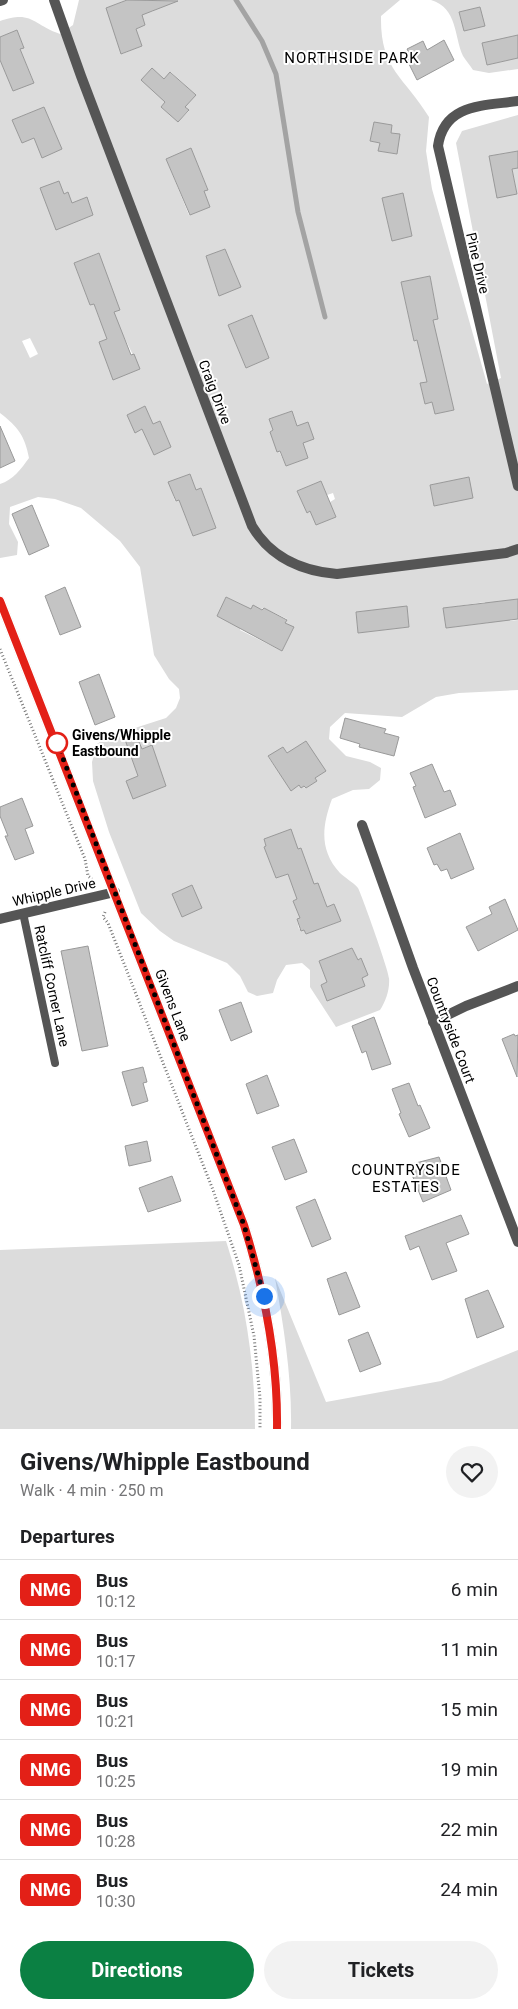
<!DOCTYPE html>
<meta charset="utf-8">
<style>
body{margin:0;font-family:Roboto,sans-serif;background:#f2f2f2;color:#202124;height:100vh;display:flex;flex-direction:column;font-size:19px;white-space:nowrap}
*{box-sizing:border-box;margin:0}
p{font-size:16px;color:#757577}
.icon{flex:none;width:28px;height:28px;fill:none;stroke:currentColor;stroke-width:2;stroke-linecap:round;stroke-linejoin:round}
.map{position:relative;height:1429px;overflow:hidden}
.details{display:flex;flex-direction:column;background:#fff;flex:1}
.details>*{flex:none}
.badge{padding:0 10px;border-radius:8px;font-size:18px;line-height:32px}
.you{position:absolute;width:25px;height:25px;margin:-12px;border:4px solid #fff;border-radius:50%;background:#1a73e8;box-shadow:0 0 0 8px #1a73e833}
.map>.badge{position:absolute;translate:-50% -50%;box-shadow:0 0 0 2px #fff}
h2{padding:0 20px;font-size:19px;line-height:45px}
.round{display:grid;place-items:center;flex:none;width:52px;height:52px;border-radius:26px;background:#f2f2f2}
.headline{display:flex;align-items:center;justify-content:space-between;height:85px;padding:0 20px}
h1{font-size:24px;font-weight:700;line-height:38px}
.primary-button{display:flex;gap:10px;margin-top:auto;padding:10px 20px}
.primary-button a{flex:1;height:58px;border-radius:30px;background:#0b8043;color:#fff;font-size:20px;font-weight:700;line-height:58px;text-align:center}
.primary-button a+a{background:#f2f2f2;color:#202124}
ul{padding:0;list-style:none}
li{display:flex;align-items:center;gap:15px;height:60px;padding:0 20px;border-top:1px solid #e0e0e0}
li div{flex:1}
li b{display:block;font-size:19px}
li em{font-style:normal}
li .badge{min-width:55px;font-weight:700;text-align:center}
.map>svg:first-child{display:block}
.green{fill:#dcdcdc;fill-rule:evenodd}
.lines{fill:none;stroke-linecap:round;stroke-linejoin:round}
.stream{stroke:#a3a3a3;stroke-width:5}
.building{fill:#c4c4c4;stroke:#999}
.path{stroke:#777;stroke-width:3;stroke-dasharray:1 2.5;stroke-linecap:butt}
.service{stroke:#555;stroke-width:8}
.minor{stroke:#555;stroke-width:10}
.tertiary{stroke:#555;stroke-width:10}
.line-casing{stroke:#fff;stroke-width:11}
.line{stroke:#e32017;stroke-width:8}
.walk{stroke:#000;stroke-width:5;stroke-dasharray:0 9}
.stop-dot{fill:#fff;stroke:#e32017;stroke-width:2.5}
.labels{text-anchor:middle;stroke-width:4;stroke-linejoin:round;paint-order:stroke}
.street-label{font-size:14px;fill:#000;stroke:#fff}
.stop-label{font-size:14px;font-weight:bold;fill:#000;stroke:#fff;text-anchor:start}
.neighbourhood-label{font-size:15px;letter-spacing:1px;fill:#000;stroke:#fff}
</style>
<div class="map">
<svg width="518" height="1429" viewBox="0 0 518 1429">
<rect width="100%" height="100%" fill="#fff"/>
<g class="green">
<path d="M79,0h67l5,12 10,-5 -3,-7h242l-19,16c-1,54 23,60 48,101l-3,34 6,38 55,195 14,-6 -45,-235 6,-12 56,-16v36l-28,5 27,38 -5,-25 6,-1v431l-11,2 3,20 8,-1v70l-59,3 -23,4 -34,20 -57,-4 -15,14 -1,12 17,17 24,6 11,6 -1,12 -11,9 -16,1 -21,9c-10,27 -13,51 8,74 5,5 13,9 18,15 3,5 31,83 31,90 1,11 -3,23 -9,32l-44,17 -26,-40v-17l-8,-7 -16,2 -9,15 -4,13 -16,3 -9,-4 -8,-16 -13,-13 -53,-22 -14,-10 -19,-18 -32,-81 -16,-51 -1,-19 5,-18 10,-7 59,-19 10,-10 4,-10 -1,-9 -10,-10 -15,-24 -14,-88 -20,-26 -39,-33 -26,-9 -17,-2 -28,10 -1,17 9,18 -1,13 -17,3v-74c13,-4 21,-15 29,-26 -4,-22 -11,-31 -29,-45v-353l13,31 21,-9 -14,-33 4,-2 -7,-16 -17,6v-16c32,-11 32,3 60,13l13,-9zM126,0l12,5 7,20 -9,4 6,17 -20,8 -15,-46zM152,68l12,11 7,-7 25,23 -11,12 4,4 -11,11 -17,-15 6,-8 -26,-19zM44,107l18,42 -20,8 -8,-19 -12,5 -10,-23zM374,122l18,3 -1,8 9,2 -4,19 -18,-3 2,-8 -10,-2zM191,149l17,40 -4,2 6,16 -21,8 -23,-56zM68,192l4,11 15,-5 6,17 -37,14 8,-35zM402,193l10,43 -20,4 -10,-42zM225,249l16,38 -22,8 -13,-39zM98,253l22,57 -21,8 -5,-14 -4,1 -16,-42zM430,276l8,42 -5,2 3,16 -22,5 -13,-59zM251,315l18,43 -23,10 -18,-43zM122,333l18,36 -27,10 -13,-37zM30,338l8,16 -8,4 -8,-17zM442,358l12,52 -19,4 -3,-12 -7,2 -5,-20 7,-2 -4,-19zM145,406l8,18 7,-3 11,26 -17,8 -12,-26 -7,3 -8,-17zM292,411l16,47 -22,8 -16,-34 3,-2 -3,-11zM190,474l6,16 5,-2 14,40 -22,8 -14,-36 -4,1 -6,-19zM469,477l-18,26 -17,3 -4,-21zM321,481l6,14 6,-2 2,6 -5,3 6,15 -20,8 -6,-14 -3,2 -10,-22zM226,597l19,9 3,8 16,-6 23,11 -2,4 9,5 -12,23 -42,-21 3,-6 -8,1 -18,-9zM485,602l3,21 -42,5 -2,-20zM407,607l2,20 -51,6 -2,-21zM306,741l19,30 -10,7 2,3 -11,7 -7,-3 -8,5 -23,-33 15,-10 8,11 4,-3 -3,-5zM152,745l14,41 -33,13 -7,-18 12,-5 -8,-23zM291,830l3,20 7,-2 6,19 -31,11 -12,-31 2,-1 -2,-6zM318,883l9,24 7,-3 7,17 -35,13 -2,-4 -5,-1 -2,-10 3,-1 -7,-17c10,-4 13,-14 25,-18zM352,948l6,12 3,-2 1,20 -35,23 -6,-16 12,-5 -8,-4 -6,-15z"/>
<path d="M431,0h87v35l-36,9 5,21 31,-7v11l-29,4 -16,-3c-3,-5 -7,-9 -10,-14 -9,-19 -5,-48 -32,-56zM480,7l4,19 -20,5 -5,-19z"/>
<path d="M226,1241c20,61 29,125 29,188h-255v-179z"/>
<path d="M275,1278l51,124 115,-21 77,-31v79h-227c1,-51 -7,-101 -16,-151z"/>
</g>
<g class="lines">
<polyline class="stream" points="236,0 262,41 276,74 298,212 325,317"/>
</g>
<g class="building">
<polygon points="127,0 178,1 142,15 145,25 136,29 142,46 121,54 106,8"/>
<polygon points="480,7 485,26 464,31 459,12"/>
<polygon points="17,30 24,48 20,49 34,83 13,91 0,60 0,37"/>
<polygon points="518,35 518,58 487,65 482,43"/>
<polygon points="444,40 454,60 417,80 407,60 412,58 407,49 423,41 427,50"/>
<polygon points="152,68 164,79 170,72 196,95 185,107 189,110 178,122 161,107 165,102 141,80"/>
<polygon points="44,107 62,149 42,158 34,138 22,143 12,120"/>
<polygon points="374,122 392,125 391,133 400,134 397,154 378,151 380,143 370,141"/>
<polygon points="191,148 208,190 204,191 210,207 190,215 166,159"/>
<polygon points="518,151 518,168 512,169 517,194 497,198 489,156"/>
<polygon points="59,181 64,194 68,192 72,203 87,197 93,215 56,230 40,188"/>
<polygon points="403,193 412,236 392,241 382,198"/>
<polygon points="225,249 241,287 219,296 206,256"/>
<polygon points="99,253 120,310 114,312 131,355 134,354 140,369 113,380 99,342 107,339 94,304 90,305 74,263"/>
<polygon points="430,276 438,319 433,320 454,410 435,414 432,402 425,404 420,383 427,382 417,340 414,341 401,282"/>
<polygon points="252,315 269,358 246,368 228,325"/>
<polygon points="145,406 153,424 160,421 171,447 154,455 142,429 135,433 127,415"/>
<polygon points="292,411 297,426 308,422 314,439 303,443 308,458 286,466 280,451 277,452 270,432 273,430 269,419"/>
<polygon points="0,426 15,461 0,468"/>
<polygon points="190,474 196,490 201,488 216,528 193,536 179,500 176,501 168,482"/>
<polygon points="469,477 473,498 434,506 430,485"/>
<polygon points="321,481 336,517 316,525 310,511 307,513 297,491"/>
<polygon points="32,505 49,546 29,555 12,514"/>
<polygon points="65,587 81,627 60,635 45,596"/>
<polygon points="226,597 251,609 253,605 262,610 264,608 287,620 285,623 294,627 282,651 217,616"/>
<polygon points="518,599 518,619 446,628 443,608"/>
<polygon points="407,606 409,627 358,633 356,612"/>
<polygon points="99,674 115,717 95,725 79,682"/>
<polygon points="345,718 386,729 384,733 399,737 394,756 359,747 360,744 340,738"/>
<polygon points="134,730 142,749 152,745 166,786 133,799 126,781 138,776 123,734"/>
<polygon points="306,741 326,771 315,778 317,781 306,788 304,786 301,788 299,785 291,791 268,756 283,747 287,753"/>
<polygon points="432,764 444,792 450,790 456,805 425,818 413,787 416,786 410,773"/>
<polygon points="22,798 33,826 25,829 34,853 15,860 5,836 8,836 0,816 0,807"/>
<polygon points="291,829 298,849 301,848 314,884 318,883 327,907 334,904 341,921 306,934 304,930 301,931 297,919 300,918 293,901 297,899 288,874 276,878 264,847 266,846 264,839"/>
<polygon points="460,833 474,869 451,879 447,869 441,871 437,864 434,865 427,848"/>
<polygon points="192,885 202,908 182,917 172,894"/>
<polygon points="505,899 518,930 478,951 466,927 492,914 489,907"/>
<polygon points="88,946 108,1046 82,1051 61,951"/>
<polygon points="352,948 358,960 361,958 368,975 362,978 365,986 327,1001 321,985 327,982 319,961"/>
<polygon points="241,1002 252,1032 231,1041 219,1010"/>
<polygon points="374,1017 391,1064 372,1070 366,1051 362,1053 352,1026"/>
<polygon points="514,1034 515,1036 518,1035 517,1077 502,1039"/>
<polygon points="143,1067 147,1082 143,1083 148,1101 132,1106 122,1072"/>
<polygon points="267,1075 279,1106 257,1114 246,1084"/>
<polygon points="409,1083 418,1106 420,1105 430,1128 409,1137 399,1114 401,1113 392,1089"/>
<polygon points="294,1139 307,1172 285,1180 272,1147"/>
<polygon points="147,1141 151,1161 129,1166 125,1146"/>
<polygon points="439,1157 451,1190 423,1202 408,1165"/>
<polygon points="172,1176 181,1201 148,1212 139,1188"/>
<polygon points="315,1199 331,1239 312,1247 296,1207"/>
<polygon points="461,1215 469,1234 446,1243 457,1271 432,1280 419,1246 410,1250 405,1236"/>
<polygon points="346,1272 360,1307 339,1315 327,1279"/>
<polygon points="488,1290 504,1327 477,1338 465,1299"/>
<polygon points="368,1332 381,1364 360,1372 348,1340"/>
</g>
<g class="lines">
<g class="path">
<polyline points="0,649 85,859 88,876 92,879"/>
<polyline points="105,912 103,917 108,923 213,1190 239,1265 254,1336 260,1398 260,1429"/>
</g>
<polyline class="service" points="23,913 55,1063"/>
<g class="minor">
<path d="M54,0l27,76 171,450c19,32 49,45 85,48l169,-21 12,-4"/>
<polyline points="0,1 3,0"/>
<path d="M518,101c-34,5 -74,2 -80,45l80,340"/>
<polyline points="362,825 413,968 518,1242"/>
<polyline points="0,919 115,892"/>
<polyline points="433,1022 466,1006 518,986"/>
</g>
<path class="tertiary" d="M0,601l244,624c21,67 34,134 33,204"/>
</g>
<g class="lines">
<g class="line-casing">
<path id="line" d="M0,601l244,624c21,67 34,134 33,204"/>
</g>
<use href="#line" class="line"/>
<polyline class="walk" points="57,743 244,1225 264,1296"/>
</g>
<circle class="stop-dot" cx="57" cy="743" r="10"/>
<g class="labels">
<g class="street-label">
<text transform="translate(478 263) rotate(77)" y="5">Pine Drive</text>
<text transform="translate(215 392) rotate(69)" y="5">Craig Drive</text>
<text transform="translate(54 892) rotate(-13)" y="5">Whipple Drive</text>
<text transform="translate(52 986) rotate(78)" y="5">Ratcliff Corner Lane</text>
<text transform="translate(173 1005) rotate(69)" y="5">Givens Lane</text>
<text transform="translate(451 1030) rotate(69)" y="5">Countryside Court</text>
</g>
<g class="stop-label">
<text x="72" y="740">Givens/Whipple<tspan x="72" dy="16">Eastbound</tspan></text>
</g>
<g class="neighbourhood-label">
<text x="352" y="63">NORTHSIDE PARK</text>
<text x="406" y="1175">COUNTRYSIDE<tspan x="406" dy="17">ESTATES</tspan></text>
</g>
</g>
</svg>
<div class="you" style="left:264px;top:1296px"></div>
</div>
<section class="details">
<div class="headline"><div><h1>Givens/Whipple Eastbound</h1><p>Walk · 4 min · 250 m</p></div><a class="round"><svg class="icon" aria-label="heart" viewBox="0 0 24 24"><path d="M12 20l-8-8c-3-5 5-10 8-4 3-6 11-1 8 4z"/></svg></a></div>
<h2>Departures</h2>
<ul>
<li><span class="badge" style="background:#e32017;color:#fff">NMG</span><div><b>Bus</b><p>10:12</p></div><em>6 min</em></li>
<li><span class="badge" style="background:#e32017;color:#fff">NMG</span><div><b>Bus</b><p>10:17</p></div><em>11 min</em></li>
<li><span class="badge" style="background:#e32017;color:#fff">NMG</span><div><b>Bus</b><p>10:21</p></div><em>15 min</em></li>
<li><span class="badge" style="background:#e32017;color:#fff">NMG</span><div><b>Bus</b><p>10:25</p></div><em>19 min</em></li>
<li><span class="badge" style="background:#e32017;color:#fff">NMG</span><div><b>Bus</b><p>10:28</p></div><em>22 min</em></li>
<li><span class="badge" style="background:#e32017;color:#fff">NMG</span><div><b>Bus</b><p>10:30</p></div><em>24 min</em></li>
</ul>
<div class="primary-button"><a>Directions</a><a>Tickets</a></div>
</section>
